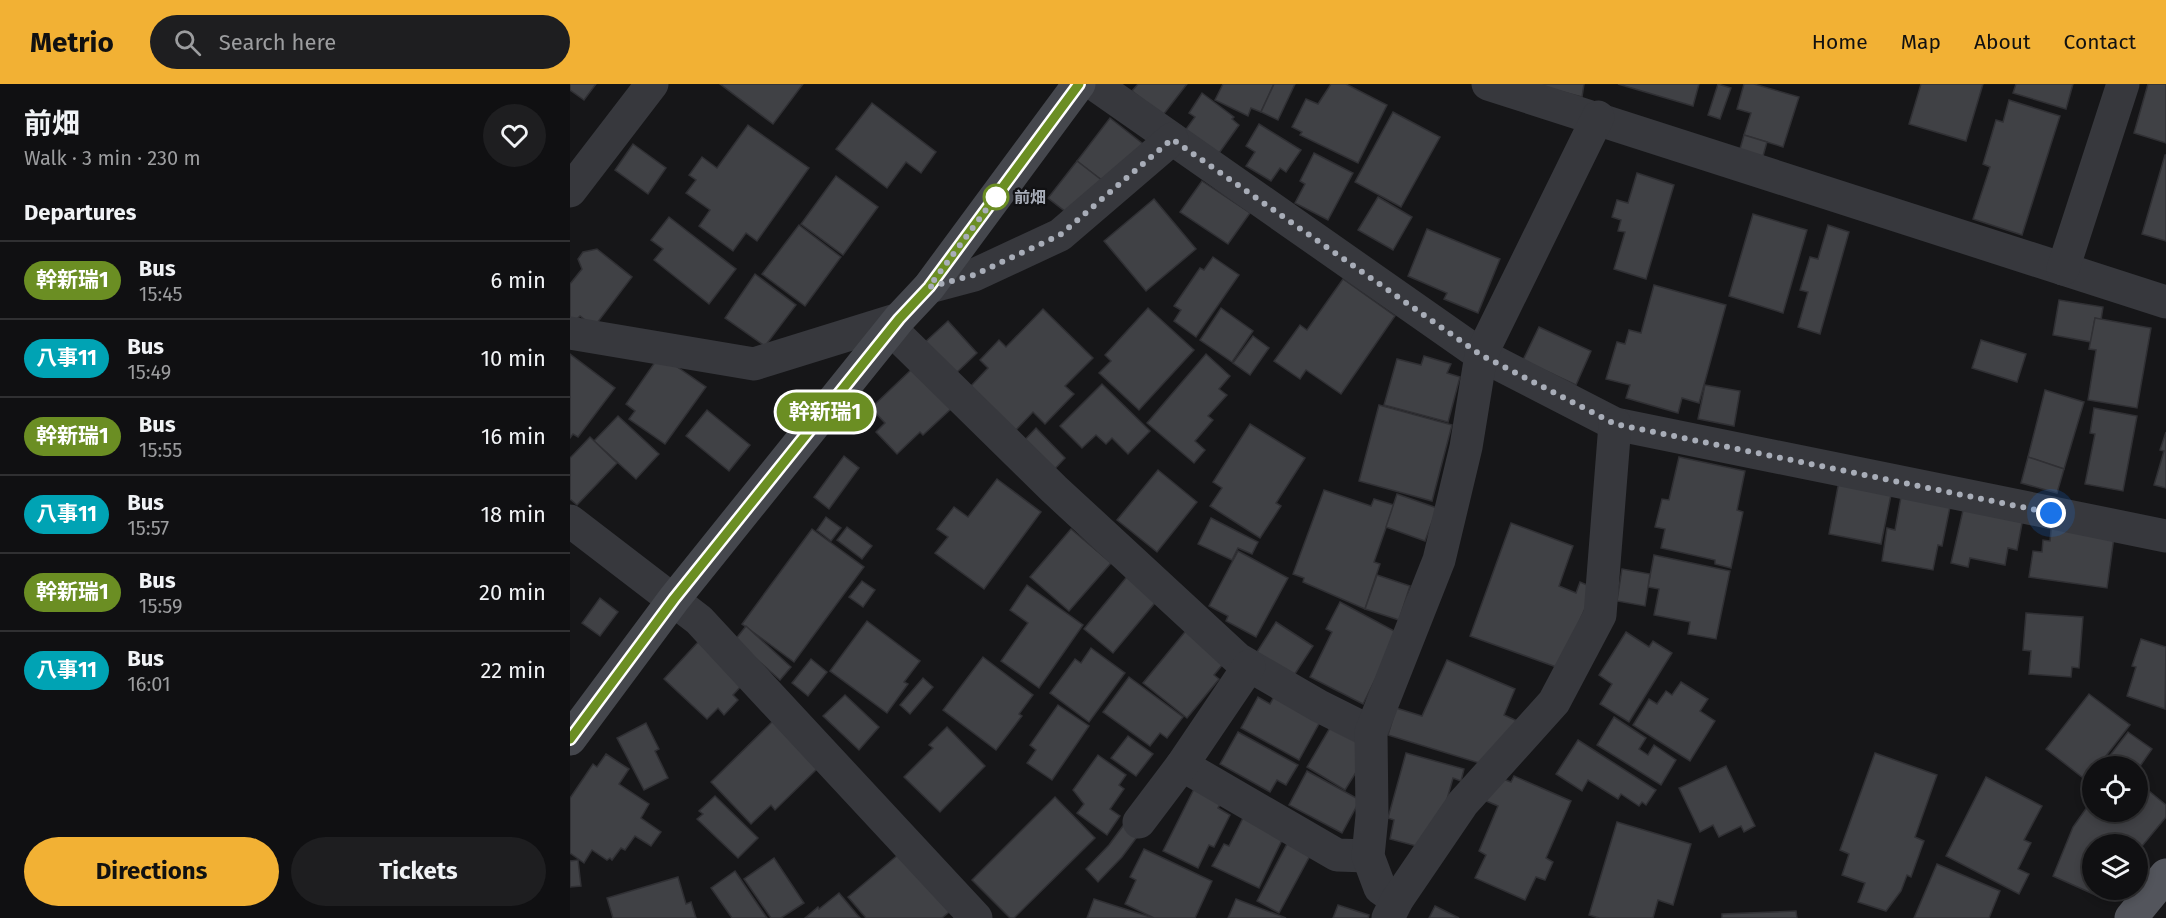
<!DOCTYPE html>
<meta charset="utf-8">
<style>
body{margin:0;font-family:"Fira Sans","Noto Sans JP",sans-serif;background:#1e1e20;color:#f1f3f6;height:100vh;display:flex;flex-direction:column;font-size:22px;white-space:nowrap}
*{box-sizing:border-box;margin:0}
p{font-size:20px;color:#9c9d9f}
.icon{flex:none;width:33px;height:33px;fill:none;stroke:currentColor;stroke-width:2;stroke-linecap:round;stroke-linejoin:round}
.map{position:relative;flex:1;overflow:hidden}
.drawer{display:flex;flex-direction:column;background:#101012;width:570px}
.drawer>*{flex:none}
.badge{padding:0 12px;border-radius:20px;font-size:21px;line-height:39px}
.fabs{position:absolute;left:1512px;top:672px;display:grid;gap:12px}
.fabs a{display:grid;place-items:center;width:66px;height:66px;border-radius:50%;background:#101012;box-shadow:0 3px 9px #0003,0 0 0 2px #303032;font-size:30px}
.you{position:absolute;width:30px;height:30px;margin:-15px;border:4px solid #fff;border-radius:50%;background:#1a73e8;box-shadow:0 0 0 9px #1a73e833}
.map>.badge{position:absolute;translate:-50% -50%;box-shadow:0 0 0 3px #fff}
h2{padding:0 24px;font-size:22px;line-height:54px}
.round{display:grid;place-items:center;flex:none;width:63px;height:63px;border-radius:32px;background:#1e1e20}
.headline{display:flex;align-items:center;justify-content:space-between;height:102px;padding:0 24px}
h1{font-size:28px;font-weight:700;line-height:45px}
.primary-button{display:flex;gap:12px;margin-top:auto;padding:12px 24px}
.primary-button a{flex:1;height:69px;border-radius:36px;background:#f2b134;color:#111;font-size:24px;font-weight:700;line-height:69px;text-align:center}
.primary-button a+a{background:#1e1e20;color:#f1f3f6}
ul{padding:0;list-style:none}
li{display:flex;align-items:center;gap:18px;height:78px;padding:0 24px;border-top:2px solid #303032}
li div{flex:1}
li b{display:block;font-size:22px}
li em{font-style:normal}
li .badge{min-width:66px;font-weight:700;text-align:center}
header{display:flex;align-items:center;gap:36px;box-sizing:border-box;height:84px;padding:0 30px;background:#f2b134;color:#111}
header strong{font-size:28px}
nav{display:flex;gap:33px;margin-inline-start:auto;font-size:21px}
.search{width:420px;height:54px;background:#1e1e20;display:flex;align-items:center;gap:15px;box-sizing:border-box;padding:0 21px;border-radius:33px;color:#9c9d9f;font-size:22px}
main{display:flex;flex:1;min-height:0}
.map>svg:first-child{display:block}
.building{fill:#404145;stroke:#303034;stroke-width:1.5}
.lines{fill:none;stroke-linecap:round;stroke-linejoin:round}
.street{stroke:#37383d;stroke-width:33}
.secondary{stroke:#45474d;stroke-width:33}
.primary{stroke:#53555c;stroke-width:33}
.line-casing{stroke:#fff;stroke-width:14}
.line{stroke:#6b8e23;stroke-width:9}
.walk{stroke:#a8adb8;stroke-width:6;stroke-dasharray:0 10.8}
.stop-dot{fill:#fff;stroke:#6b8e23;stroke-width:3}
.labels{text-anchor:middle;stroke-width:4.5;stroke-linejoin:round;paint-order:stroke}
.stop-label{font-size:16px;font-weight:bold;fill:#a8adb8;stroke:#111113;text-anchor:start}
</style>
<header>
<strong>Metrio</strong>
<div class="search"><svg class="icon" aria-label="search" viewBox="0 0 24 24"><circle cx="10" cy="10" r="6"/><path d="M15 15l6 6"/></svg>Search here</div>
<nav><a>Home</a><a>Map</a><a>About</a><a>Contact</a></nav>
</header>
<main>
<section class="drawer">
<div class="headline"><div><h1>前畑</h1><p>Walk · 3 min · 230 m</p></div><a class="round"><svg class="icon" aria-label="heart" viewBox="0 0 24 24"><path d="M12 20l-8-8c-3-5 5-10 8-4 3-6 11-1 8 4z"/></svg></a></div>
<h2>Departures</h2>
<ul>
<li><span class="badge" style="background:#6b8e23;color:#fff">幹新瑞1</span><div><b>Bus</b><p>15:45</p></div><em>6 min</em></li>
<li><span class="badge" style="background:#00a3b4;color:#fff">八事11</span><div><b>Bus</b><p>15:49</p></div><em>10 min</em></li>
<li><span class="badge" style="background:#6b8e23;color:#fff">幹新瑞1</span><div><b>Bus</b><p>15:55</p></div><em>16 min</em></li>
<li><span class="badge" style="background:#00a3b4;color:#fff">八事11</span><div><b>Bus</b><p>15:57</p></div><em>18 min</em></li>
<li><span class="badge" style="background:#6b8e23;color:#fff">幹新瑞1</span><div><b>Bus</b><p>15:59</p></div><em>20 min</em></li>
<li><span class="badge" style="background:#00a3b4;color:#fff">八事11</span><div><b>Bus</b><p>16:01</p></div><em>22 min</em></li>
</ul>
<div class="primary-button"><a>Directions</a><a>Tickets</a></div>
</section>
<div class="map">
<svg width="1596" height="834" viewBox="0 0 1596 834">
<rect width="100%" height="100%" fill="#161618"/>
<g class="building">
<polygon points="0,0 26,0 14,16 0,6"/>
<polygon points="150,0 233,0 203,40"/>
<polygon points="568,0 617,0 593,31 562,7"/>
<polygon points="653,0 704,0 691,28 681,24 678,32 645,16"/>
<polygon points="704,0 725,0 708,36 691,28"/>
<polygon points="761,0 776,0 817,21 788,79 730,51 732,48 722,43 736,15 748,20"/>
<polygon points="963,0 1014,0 1012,13"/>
<polygon points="1048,0 1129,0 1123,22"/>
<polygon points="1148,0 1161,4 1150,35 1138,31"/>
<polygon points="1174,0 1184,0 1229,13 1213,63 1174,51 1181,29 1167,25"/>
<polygon points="1351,0 1413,0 1396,57 1339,40"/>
<polygon points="1446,0 1503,0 1496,25 1443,9"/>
<polygon points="1578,0 1596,0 1596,59 1564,49"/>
<polygon points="632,9 664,33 662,35 669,41 647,72 614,48 625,33 619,29"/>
<polygon points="1439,16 1490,32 1452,151 1403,135 1420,83 1413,80 1426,36 1433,38"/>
<polygon points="302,19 366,68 351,89 336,78 317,104 266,65"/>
<polygon points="823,28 870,53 831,123 785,98"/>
<polygon points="540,34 577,63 538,101 507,77"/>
<polygon points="689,40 731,66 716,88 710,84 701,97 676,82 685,68 676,62"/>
<polygon points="178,41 239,84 187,157 176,149 163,167 129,142 140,126 116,109 126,96 119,91 132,73 147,84"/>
<polygon points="1174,51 1197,58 1191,79 1168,72"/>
<polygon points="63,60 96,84 78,110 45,86"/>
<polygon points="744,69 783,89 758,136 725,119 735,100 730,97"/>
<polygon points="1595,71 1596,71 1596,157 1572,150"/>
<polygon points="507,77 538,101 496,128 478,114"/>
<polygon points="1067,89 1104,101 1076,195 1044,185 1055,148 1048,147 1051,136 1042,133 1047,116 1058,119"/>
<polygon points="266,92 308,123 273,171 231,140"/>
<polygon points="632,97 680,129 658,160 610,128"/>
<polygon points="808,113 842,133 823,166 788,146"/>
<polygon points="584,115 626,165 576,207 534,157"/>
<polygon points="1183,130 1237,146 1213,229 1159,212"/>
<polygon points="99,133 166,185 139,220 84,176 93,165 81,156"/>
<polygon points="229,141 271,173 235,222 192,190"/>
<polygon points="1258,141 1279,148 1250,250 1228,243 1238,208 1230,206 1240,173 1248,175"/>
<polygon points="857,145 930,175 908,229 874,215 877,209 838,192"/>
<polygon points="27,165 62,193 24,243 10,232 5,237 0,233 0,200 12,185 8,175 13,168"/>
<polygon points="643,173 669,191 626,253 604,237 611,226 604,222 630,184 634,186"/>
<polygon points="185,190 226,221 195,262 155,234"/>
<polygon points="773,195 825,232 771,310 736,286 730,295 704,277 730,241 737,246"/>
<polygon points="1084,201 1156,221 1129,319 1112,314 1108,329 1056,314 1060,301 1036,295 1047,258 1055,260 1059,246 1071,249"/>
<polygon points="1489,216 1533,223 1531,236 1525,234 1521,258 1483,251"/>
<polygon points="578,224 624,266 569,326 529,289 541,277 535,271"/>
<polygon points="651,224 683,247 662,278 630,256"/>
<polygon points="473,225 523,274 495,302 504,310 475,340 463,328 445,347 400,303 418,284 410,276 429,256 436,263"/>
<polygon points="1525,234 1581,244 1567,324 1518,316 1526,266 1519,265"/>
<polygon points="378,237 407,269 383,292 353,260"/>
<polygon points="969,243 1021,267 1006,301 953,276"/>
<polygon points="683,252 699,264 680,291 663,279"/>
<polygon points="1411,256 1456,270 1447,298 1402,284"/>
<polygon points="0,270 45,304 8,353 3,350 0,354"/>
<polygon points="636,270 660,292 649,305 657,311 638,332 643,336 625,357 635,366 624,379 577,339"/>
<polygon points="90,271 136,303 95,360 59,335 65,327 56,320"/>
<polygon points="854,272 881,280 877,289 890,293 878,338 814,321 827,275 851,281"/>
<polygon points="343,284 383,323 353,351 350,348 327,370 306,348 315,339 301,324"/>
<polygon points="532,300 580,347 558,370 542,354 536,360 526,351 512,364 490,342"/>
<polygon points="1135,301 1170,307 1164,342 1128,335"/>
<polygon points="1475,306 1514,318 1494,385 1458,373"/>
<polygon points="809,321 882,341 862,417 789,397"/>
<polygon points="1524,324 1567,332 1553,407 1515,400 1525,350 1520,349"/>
<polygon points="137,326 180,361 159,387 116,352"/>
<polygon points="48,332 89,370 66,395 24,357"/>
<polygon points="680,340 735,374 706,419 711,422 690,454 640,422 652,404 643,398"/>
<polygon points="466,344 495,374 481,389 451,360"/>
<polygon points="1596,348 1596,404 1584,401 1594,367 1590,366"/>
<polygon points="20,353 47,379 7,421 0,415 0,374"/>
<polygon points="274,372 289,384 259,425 244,413"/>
<polygon points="1109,373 1175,387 1167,426 1173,428 1161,484 1145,480 1145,476 1091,464 1095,445 1085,443 1092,415 1099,416"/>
<polygon points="1458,373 1494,385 1487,409 1451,399"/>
<polygon points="588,386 627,418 587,468 547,436"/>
<polygon points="427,395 471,428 414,505 365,469 378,453 367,445 384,423 398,433"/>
<polygon points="1269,397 1322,406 1311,460 1259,450"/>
<polygon points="754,406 801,422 804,415 824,421 804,478 810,480 795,525 733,498 734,494 723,490"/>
<polygon points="827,410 867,424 855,457 816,443"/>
<polygon points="1331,413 1380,423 1372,462 1368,461 1363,486 1312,477 1317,444 1325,446"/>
<polygon points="1394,422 1453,434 1447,466 1438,464 1435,481 1400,474 1398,483 1381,479"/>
<polygon points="256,433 271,444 261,457 247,446"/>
<polygon points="641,434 688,458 682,470 668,464 662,476 628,460"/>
<polygon points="1482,436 1544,453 1537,504 1459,493 1463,467 1472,468 1473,456 1480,457"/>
<polygon points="941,439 1003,462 989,502 1006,509 1010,498 1024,504 989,584 900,552"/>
<polygon points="277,443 302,462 292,475 267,456"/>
<polygon points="242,445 294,483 224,578 172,540"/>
<polygon points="501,445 541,479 499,527 460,493"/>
<polygon points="668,467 718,494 686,553 656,537 658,532 639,522"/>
<polygon points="1084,471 1160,487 1146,555 1118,550 1120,538 1084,531 1089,505 1078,503"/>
<polygon points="1052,485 1080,490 1075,522 1047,517"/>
<polygon points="560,489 589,514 543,569 514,545"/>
<polygon points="807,491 840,502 829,536 795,525"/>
<polygon points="292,497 305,506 293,523 279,513"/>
<polygon points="457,501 513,541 469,604 431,577 458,539 440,526"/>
<polygon points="30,514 48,528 30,552 12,539"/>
<polygon points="770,518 828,549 793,620 740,593 762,548 756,545"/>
<polygon points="1456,529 1513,533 1509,584 1502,583 1501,593 1459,590 1461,567 1453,566"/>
<polygon points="297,537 350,577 334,598 338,600 317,629 260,587"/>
<polygon points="706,538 743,562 721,596 685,571"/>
<polygon points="176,542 221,583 210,596 165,556"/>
<polygon points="619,543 658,574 644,591 649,595 617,634 573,599"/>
<polygon points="1056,548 1079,563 1083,557 1102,569 1059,638 1030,620 1042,600 1029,591"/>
<polygon points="1571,555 1596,563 1595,625 1557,612 1566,583 1562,582"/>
<polygon points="129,557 172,601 163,611 168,616 154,631 148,624 137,635 94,595"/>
<polygon points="521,564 555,589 519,638 480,609 505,575 511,579"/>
<polygon points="413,573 463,611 449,630 452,632 426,666 373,626"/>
<polygon points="241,575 257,588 238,612 222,599"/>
<polygon points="877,576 945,605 934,631 952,639 919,682 818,651 826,624 852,632"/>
<polygon points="559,593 613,633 597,654 590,649 580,662 533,628"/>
<polygon points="353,594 363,603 340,630 330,621"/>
<polygon points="1111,598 1138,615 1130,627 1145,637 1120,677 1063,641 1079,615 1087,620 1096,607 1102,611"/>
<polygon points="1519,610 1560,641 1528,682 1522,682 1522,690 1517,697 1476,665"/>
<polygon points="275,611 309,643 289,666 253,632"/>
<polygon points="705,611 751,636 729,676 671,644 688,613 700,620"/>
<polygon points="488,621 519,642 482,696 457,679 466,666 460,661"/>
<polygon points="1044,633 1076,654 1069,665 1078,671 1084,661 1106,676 1091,701 1027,661"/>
<polygon points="204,636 249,683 205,726 201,721 181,740 141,698"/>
<polygon points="76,639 89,665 85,667 98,694 74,706 47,654"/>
<polygon points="761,642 794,661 793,677 775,706 737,683"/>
<polygon points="377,643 415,682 370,728 334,693 363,664 359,661"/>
<polygon points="668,648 728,681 716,701 707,696 700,708 650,680"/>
<polygon points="1558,648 1582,665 1568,685 1568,682 1550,682 1538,674"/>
<polygon points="558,652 583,670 566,692 541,674"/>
<polygon points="1008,656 1086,706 1076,721 1072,718 1069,722 1051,710 1048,715 1018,696 1012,707 986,690"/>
<polygon points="836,669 894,685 891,697 883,694 872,733 850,763 820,755 824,736 818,734"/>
<polygon points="1305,669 1367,691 1345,753 1354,757 1341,793 1337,791 1331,807 1316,827 1288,818 1295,799 1272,791 1279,770 1270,766"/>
<polygon points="36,670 59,685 49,700 79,720 71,734 91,748 81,762 65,752 55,766 51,764 42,776 40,774 37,776 22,766 14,779 0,769 0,714 23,680 27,683"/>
<polygon points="528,671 556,691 549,701 554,705 540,725 550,732 537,751 507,729 514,720 503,706"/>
<polygon points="1156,682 1185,742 1174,748 1171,742 1149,753 1143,741 1130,748 1109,704"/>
<polygon points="737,687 790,716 772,749 719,721"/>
<polygon points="925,692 941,698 944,692 1001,717 976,774 983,778 975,796 966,793 955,816 905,794 916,771 909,767 928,722 914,716"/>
<polygon points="1416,693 1472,722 1454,756 1461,759 1448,785 1459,790 1449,810 1376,772"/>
<polygon points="1568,698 1596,721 1596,733 1568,767 1568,760 1522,760 1522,806 1536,806 1530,813 1483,792 1503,743 1520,719 1522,720 1522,728 1568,728"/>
<polygon points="624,705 651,719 648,724 660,731 644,763 639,761 628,784 593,767"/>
<polygon points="145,712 188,754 168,774 127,735 133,730 129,727"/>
<polygon points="485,713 525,754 444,834 440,834 402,796"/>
<polygon points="674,732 714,752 689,804 642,782 654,760 659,762"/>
<polygon points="558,735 573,745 552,773 528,798 516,785 539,761"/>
<polygon points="1047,738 1121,760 1103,821 1088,816 1083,834 1029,834 1019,831"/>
<polygon points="719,756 742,768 709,829 687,817"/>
<polygon points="335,765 384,824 372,834 296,834 278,813"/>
<polygon points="574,765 642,797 625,834 584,834 555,820 566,796 560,793"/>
<polygon points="204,774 234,819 211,834 201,834 174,795"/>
<polygon points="8,776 11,802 0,803 0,777"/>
<polygon points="1367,780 1430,807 1419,834 1344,834"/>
<polygon points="165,787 197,834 162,834 141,804"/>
<polygon points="108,793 116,820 121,818 126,834 43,834 37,814"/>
<polygon points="269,809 290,834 235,834 248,823 249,825"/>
<polygon points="524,815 583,834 517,834"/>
<polygon points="666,815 716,834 658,834"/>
<polygon points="768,821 799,831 798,834 763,834"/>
<polygon points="865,822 889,834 859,834"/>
<polygon points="1226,827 1227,834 1152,834 1152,830"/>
</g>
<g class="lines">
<g class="street">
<polyline points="524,0 911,271 1045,340 1596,452"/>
<polyline points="918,0 1596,218"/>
<polyline points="0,107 82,0"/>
<polyline points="1493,185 1553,0"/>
<polyline points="359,203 404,191 490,151 602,55"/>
<polyline points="321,245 484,405 668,575 749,622 801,648"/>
<polyline points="0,249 184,280 329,235"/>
<polyline points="0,437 129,536 406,834"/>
<polyline points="612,681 767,771 798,772"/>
<polyline points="569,738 612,681 679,582"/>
<polyline points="827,816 810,804 798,772 802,732 801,648 869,476 896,363 911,271 1028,33"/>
<polyline points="818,834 827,816 893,719 984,618 1030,531 1045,340"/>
</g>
<polyline class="secondary" points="0,655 104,515 329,235 359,203 509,0"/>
<polyline class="primary" points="1561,834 1596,791"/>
</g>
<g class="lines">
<g class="line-casing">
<polyline id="line" points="0,655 104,515 329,235 359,203 509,0"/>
</g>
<use href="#line" class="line"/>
<polyline class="walk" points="426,113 427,111 359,203 404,191 490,151 602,55 911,271 1045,340 1481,429"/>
</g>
<circle class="stop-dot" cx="426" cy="113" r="12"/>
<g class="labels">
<g class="stop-label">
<text x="444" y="119">前畑</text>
</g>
</g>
</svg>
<div class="fabs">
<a><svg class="icon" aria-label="locate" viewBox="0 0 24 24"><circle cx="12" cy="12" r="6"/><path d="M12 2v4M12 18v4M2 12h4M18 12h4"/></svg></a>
<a><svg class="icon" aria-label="layers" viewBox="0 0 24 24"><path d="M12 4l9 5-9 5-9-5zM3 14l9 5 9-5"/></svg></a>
</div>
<div class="you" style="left:1481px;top:429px"></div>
<b class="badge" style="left:255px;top:328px;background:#6b8e23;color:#fff">幹新瑞1</b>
</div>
</main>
